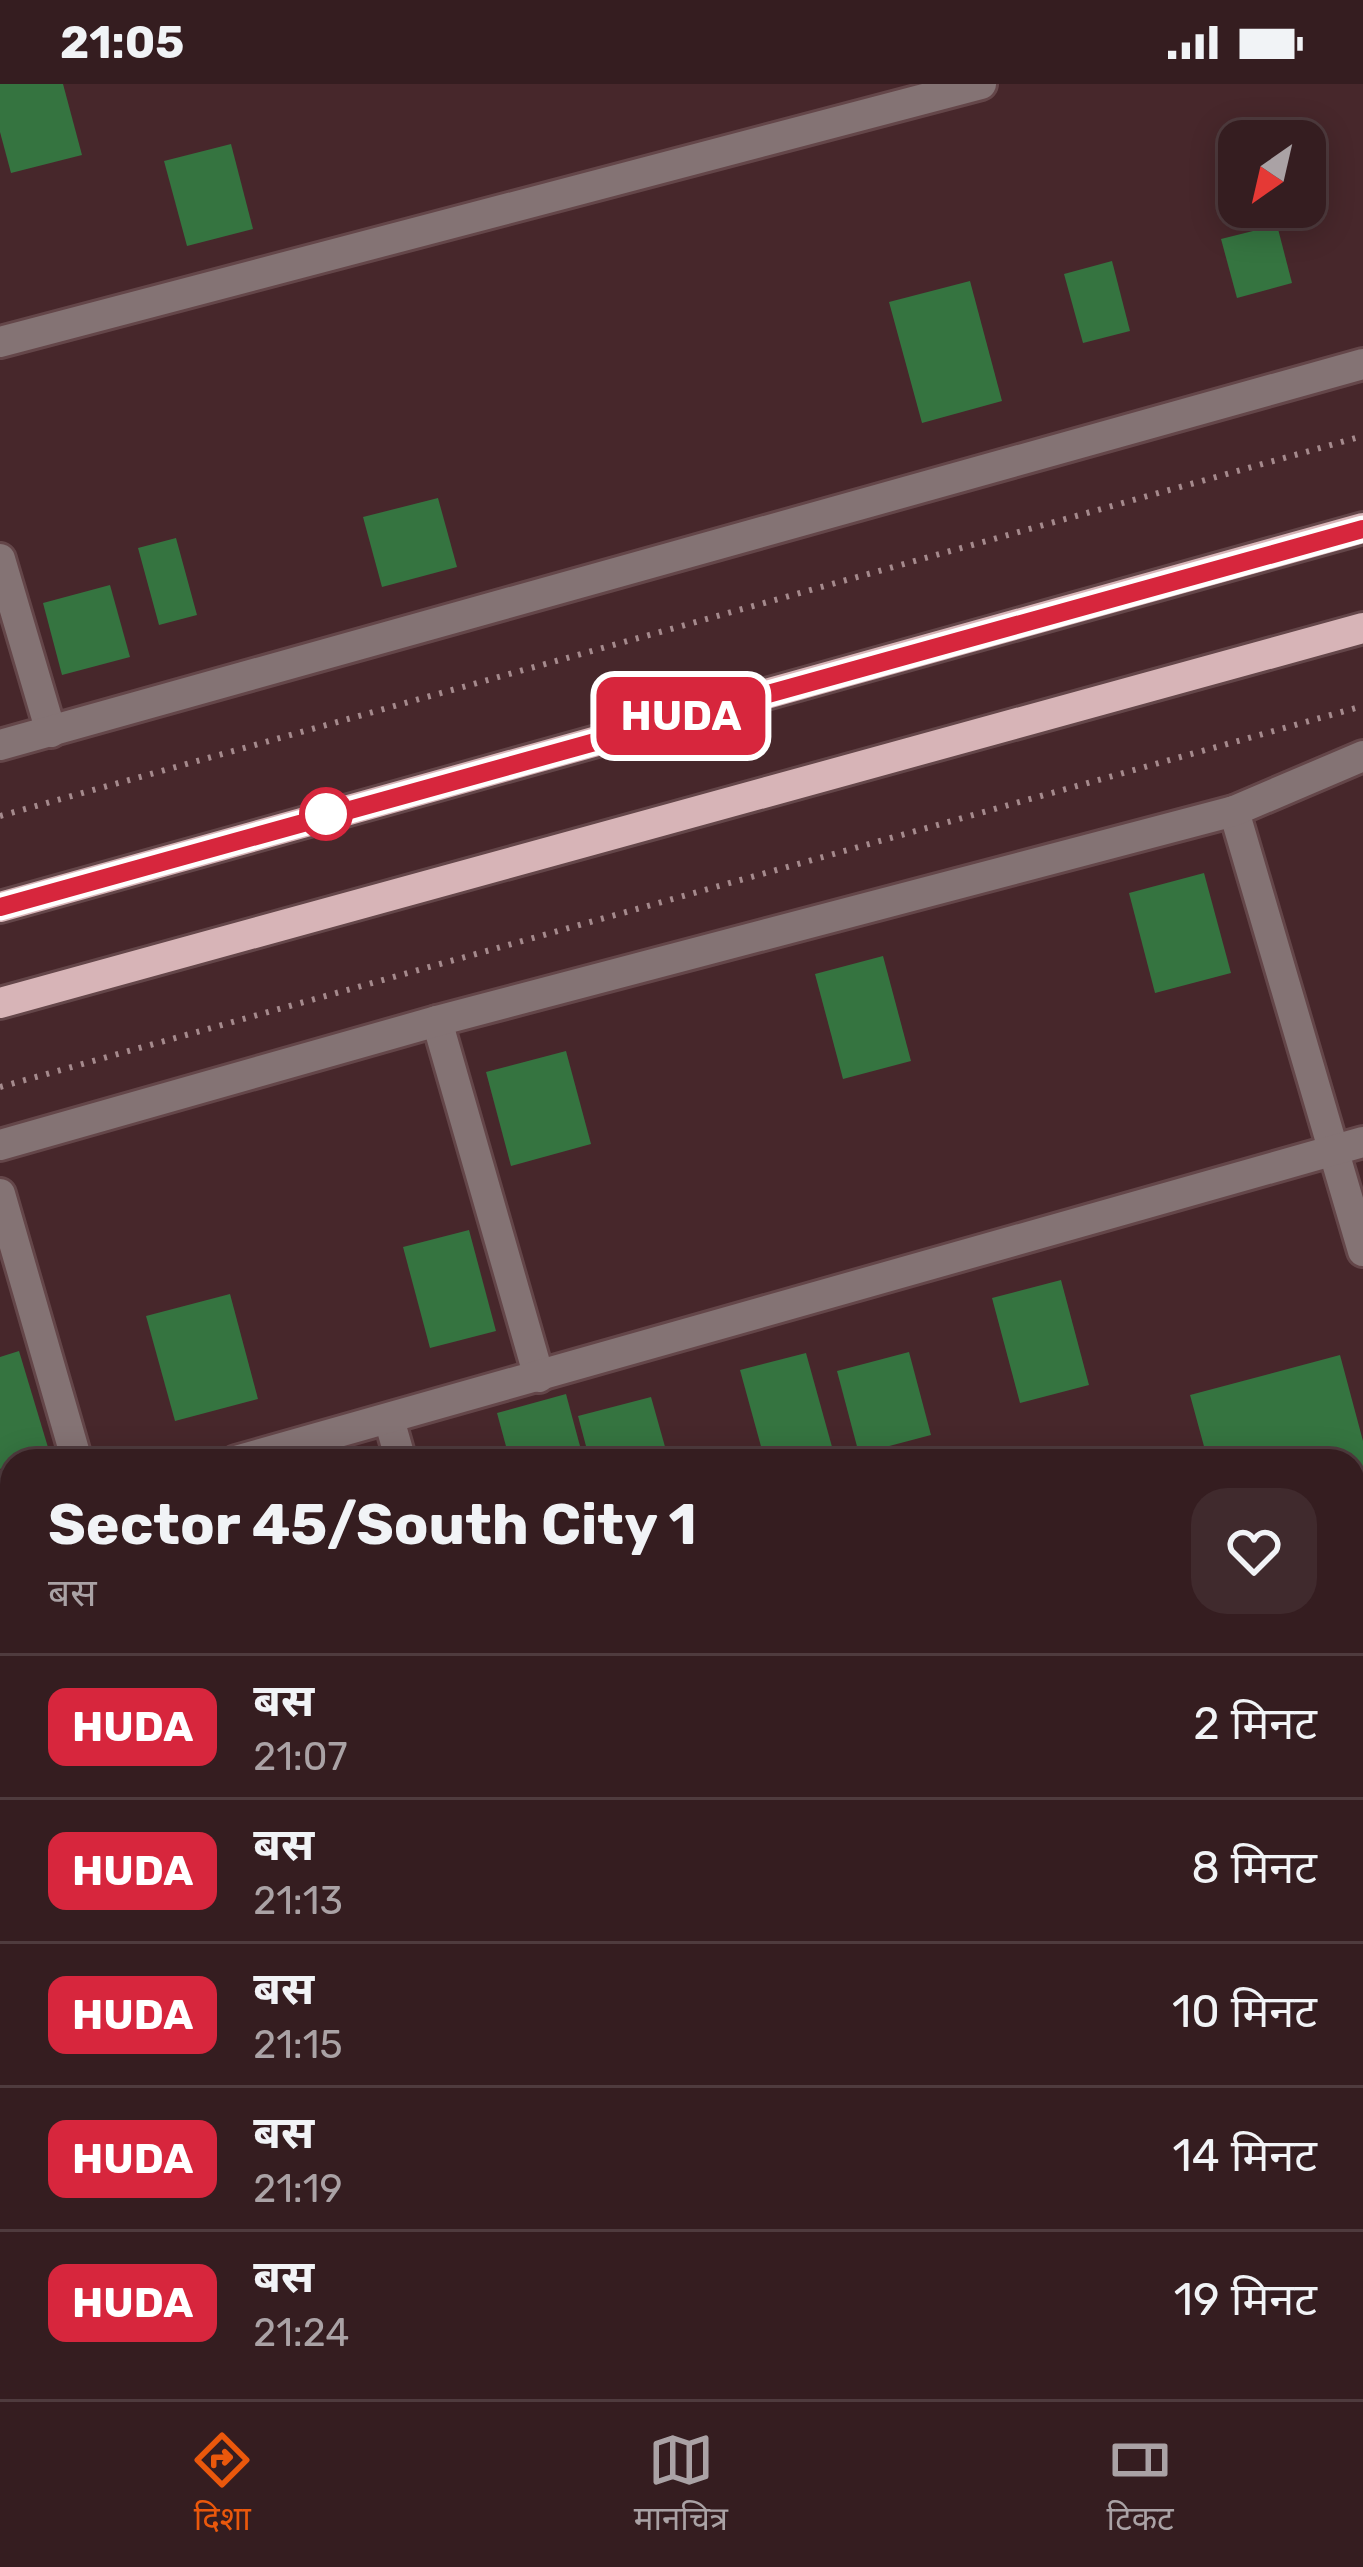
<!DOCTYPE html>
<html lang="hi">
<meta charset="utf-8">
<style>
body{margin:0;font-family:Rubik,"Noto Sans Devanagari",sans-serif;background:#402a2d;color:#f1f3f6;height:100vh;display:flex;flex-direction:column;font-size:45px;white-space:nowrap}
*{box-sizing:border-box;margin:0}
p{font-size:39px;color:#aaa2a5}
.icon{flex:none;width:66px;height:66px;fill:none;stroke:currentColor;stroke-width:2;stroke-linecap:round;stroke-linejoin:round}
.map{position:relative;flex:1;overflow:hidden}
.drawer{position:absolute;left:0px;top:1365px;width:1365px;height:951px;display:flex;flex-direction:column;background:#351d20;border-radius:36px 36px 0 0;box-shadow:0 6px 30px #0003,0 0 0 3px #4f3b3e}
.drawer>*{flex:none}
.badge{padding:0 24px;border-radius:18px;font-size:42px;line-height:78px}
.needle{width:78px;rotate:214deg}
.buttons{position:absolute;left:1218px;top:36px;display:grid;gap:24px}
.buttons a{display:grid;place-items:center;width:108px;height:108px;border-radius:24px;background:#351d20;box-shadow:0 6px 30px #0003,0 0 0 3px #4f3b3e;font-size:60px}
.map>.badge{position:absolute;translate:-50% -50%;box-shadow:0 0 0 6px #fff}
.round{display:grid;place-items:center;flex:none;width:126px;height:126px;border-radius:36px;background:#402a2d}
.summary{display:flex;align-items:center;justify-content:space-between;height:204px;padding:0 48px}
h1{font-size:57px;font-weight:700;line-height:90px}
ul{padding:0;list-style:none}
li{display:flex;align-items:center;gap:36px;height:144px;padding:0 48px;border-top:3px solid #4f3b3e}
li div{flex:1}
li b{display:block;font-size:45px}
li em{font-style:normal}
li .badge{min-width:132px;font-weight:700;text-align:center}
.status{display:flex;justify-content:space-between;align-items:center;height:84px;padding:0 60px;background:#351d20;direction:ltr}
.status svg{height:33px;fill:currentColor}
.dock{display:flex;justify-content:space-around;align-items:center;height:168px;border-top:3px solid #4f3b3e;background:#351d20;font-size:33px;color:#aaa2a5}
.dock a{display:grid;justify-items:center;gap:6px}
.dock .active{color:#ea580c}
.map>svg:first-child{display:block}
.green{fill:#70313b}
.building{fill:#357440}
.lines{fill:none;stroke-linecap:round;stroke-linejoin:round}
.minor-casing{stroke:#644649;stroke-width:36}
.major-casing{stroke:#644649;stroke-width:36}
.path{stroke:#a58a8d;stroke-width:6;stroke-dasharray:3 9;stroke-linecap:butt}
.minor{stroke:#847374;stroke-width:30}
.major{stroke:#d7b4b7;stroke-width:30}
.line-casing{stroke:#fff;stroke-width:27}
.line{stroke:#d7263d;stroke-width:18}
.stop-dot{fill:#fff;stroke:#d7263d;stroke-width:6}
</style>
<div class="status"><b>21:05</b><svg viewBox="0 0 49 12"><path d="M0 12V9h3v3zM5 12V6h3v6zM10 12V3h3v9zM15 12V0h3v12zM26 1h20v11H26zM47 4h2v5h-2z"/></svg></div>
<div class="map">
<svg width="1363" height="2315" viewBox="0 0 1363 2315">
<rect width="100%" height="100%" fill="#47272b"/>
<polygon class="green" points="12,1658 12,1825 0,1829 0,1661"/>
<g class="building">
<polygon points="0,0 63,0 82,71 11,89 0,48"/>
<polygon points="231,60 253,145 187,162 164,77"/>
<polygon points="1277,141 1292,199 1237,214 1221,155"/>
<polygon points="1112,177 1130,247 1083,259 1064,190"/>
<polygon points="970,197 1002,317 922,339 889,218"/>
<polygon points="438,414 457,483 382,503 363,433"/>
<polygon points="176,454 197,531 159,541 138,464"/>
<polygon points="110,501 130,573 62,591 43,519"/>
<polygon points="1204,789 1231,889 1155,909 1129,809"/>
<polygon points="883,872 911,977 843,995 815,890"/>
<polygon points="566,967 591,1060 511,1082 486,988"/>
<polygon points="469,1146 496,1247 430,1264 403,1163"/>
<polygon points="1061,1196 1089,1301 1020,1319 992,1214"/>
<polygon points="230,1210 258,1315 175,1337 146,1232"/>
<polygon points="19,1267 50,1370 0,1385 0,1273"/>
<polygon points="909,1268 931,1351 859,1370 837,1287"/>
<polygon points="806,1269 834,1370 809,1377 765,1377 740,1286"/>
<polygon points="1340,1271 1363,1357 1363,1387 1353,1390 1353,1377 1208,1377 1190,1311"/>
<polygon points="566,1310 584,1377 510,1377 497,1329"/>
<polygon points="651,1313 669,1377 590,1377 578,1332"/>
<polygon points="12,1461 12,1605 11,1605 0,1568 0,1464"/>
<polygon points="1363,1496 1363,1597 1353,1600 1353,1498"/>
<polygon points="1363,1882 1363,1977 1362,1977 1353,1948 1353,1885"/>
<polygon points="12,2079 12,2193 0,2196 0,2082"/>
<polygon points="1363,2212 1363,2275 1361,2275 1353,2214"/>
<polygon points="12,2263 12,2304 111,2304 127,2315 0,2315 0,2267"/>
<polygon points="311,2304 386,2304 379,2315 304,2315"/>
<polygon points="1041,2304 1075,2304 1078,2315 1036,2315 1033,2306"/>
<polygon points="1081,2304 1133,2304 1136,2315 1085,2315"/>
<polygon points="1140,2304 1190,2304 1194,2315 1143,2315"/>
<polygon points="1198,2304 1253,2304 1256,2313 1201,2315"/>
</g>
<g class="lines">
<g class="minor-casing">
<g id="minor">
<polyline points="0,258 981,0"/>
<polyline points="0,475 51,648"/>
<polyline points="0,661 1363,280"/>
<polyline points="1234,727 1363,1167"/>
<polyline points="437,937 539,1293"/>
<polyline points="0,1061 437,937 1234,727 1363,672"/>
<polyline points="0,1110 77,1377"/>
<polyline points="389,1335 401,1377"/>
<polyline points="236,1377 1363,1058"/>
<polyline points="0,1443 12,1439"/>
<polyline points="1353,1464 1363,1461"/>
<polyline points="1353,1823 1363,1820"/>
<polyline points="0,2041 12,2038"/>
<polyline points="1353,2147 1363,2144"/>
<polyline points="0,2252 12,2249"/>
<polyline points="587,2304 590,2315"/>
<polyline points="676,2304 680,2315"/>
<polyline points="1351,2304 1354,2315"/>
<polyline points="787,2315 824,2304"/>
</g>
</g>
<g class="major-casing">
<g id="major">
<polyline points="0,823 1363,444"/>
<polyline points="0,919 1363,544"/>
</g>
</g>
<g class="path">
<polyline points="0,732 1363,352"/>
<polyline points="0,1003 1363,622"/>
<polyline points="0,1640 12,1637"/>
</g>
<use href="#minor" class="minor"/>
<use href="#major" class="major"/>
</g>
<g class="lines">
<g class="line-casing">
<polyline id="line" points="0,823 1363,445"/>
</g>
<use href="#line" class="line"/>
</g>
<circle class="stop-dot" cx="326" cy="730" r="24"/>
</svg>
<div class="buttons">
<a><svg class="needle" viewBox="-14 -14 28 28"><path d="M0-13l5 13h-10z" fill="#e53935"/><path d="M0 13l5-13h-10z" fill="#aaa2a5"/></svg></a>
</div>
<b class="badge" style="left:681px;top:632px;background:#d7263d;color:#fff">HUDA</b>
<section class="drawer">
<div class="summary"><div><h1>Sector 45/South City 1</h1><p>बस</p></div><a class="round"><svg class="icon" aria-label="heart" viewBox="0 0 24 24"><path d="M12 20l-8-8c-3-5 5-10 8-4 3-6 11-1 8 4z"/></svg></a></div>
<ul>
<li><span class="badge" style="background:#d7263d;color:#fff">HUDA</span><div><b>बस</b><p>21:07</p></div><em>2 मिनट</em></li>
<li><span class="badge" style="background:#d7263d;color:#fff">HUDA</span><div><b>बस</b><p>21:13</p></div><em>8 मिनट</em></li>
<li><span class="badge" style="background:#d7263d;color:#fff">HUDA</span><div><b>बस</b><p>21:15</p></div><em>10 मिनट</em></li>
<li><span class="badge" style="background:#d7263d;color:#fff">HUDA</span><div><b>बस</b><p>21:19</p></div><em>14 मिनट</em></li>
<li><span class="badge" style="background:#d7263d;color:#fff">HUDA</span><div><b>बस</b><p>21:24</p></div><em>19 मिनट</em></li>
</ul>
</section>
</div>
<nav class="dock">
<a class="active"><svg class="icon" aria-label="directions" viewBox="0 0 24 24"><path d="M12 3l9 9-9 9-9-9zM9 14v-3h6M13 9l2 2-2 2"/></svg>दिशा</a>
<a><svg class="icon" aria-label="map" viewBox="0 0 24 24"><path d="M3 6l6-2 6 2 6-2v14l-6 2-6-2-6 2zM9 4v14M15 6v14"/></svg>मानचित्र</a>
<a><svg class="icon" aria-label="tickets" viewBox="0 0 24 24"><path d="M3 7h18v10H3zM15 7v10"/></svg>टिकट</a>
</nav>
